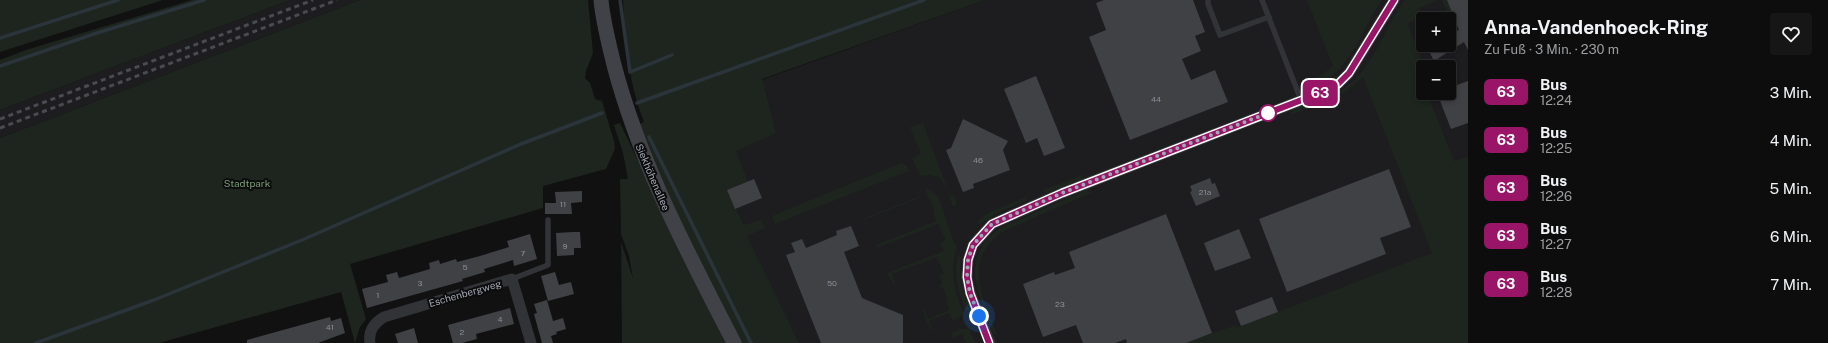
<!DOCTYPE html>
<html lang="de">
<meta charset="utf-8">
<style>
body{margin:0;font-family:"Public Sans",sans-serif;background:#161617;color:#f1f3f6;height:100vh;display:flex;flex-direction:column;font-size:15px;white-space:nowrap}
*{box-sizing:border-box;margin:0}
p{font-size:13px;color:#9a9c9e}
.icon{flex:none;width:22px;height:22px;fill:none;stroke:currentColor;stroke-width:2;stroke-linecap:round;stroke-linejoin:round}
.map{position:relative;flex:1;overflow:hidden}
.drawer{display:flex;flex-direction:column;background:#0d0d0e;width:360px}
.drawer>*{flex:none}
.badge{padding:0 8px;border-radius:6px;font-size:14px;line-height:26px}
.buttons{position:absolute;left:1416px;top:12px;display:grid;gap:8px}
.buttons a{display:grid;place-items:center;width:40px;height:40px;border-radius:4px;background:#0d0d0e;box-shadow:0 2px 6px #0003,0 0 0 1px #2d2d2e;font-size:20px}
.you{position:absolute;width:20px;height:20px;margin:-10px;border:3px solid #fff;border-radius:50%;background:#1a73e8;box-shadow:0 0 0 6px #1a73e833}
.map>.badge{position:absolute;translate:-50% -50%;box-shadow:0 0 0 2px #fff}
.round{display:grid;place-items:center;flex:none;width:42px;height:42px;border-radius:4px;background:#161617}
.head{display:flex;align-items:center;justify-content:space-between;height:68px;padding:0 16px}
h1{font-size:19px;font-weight:700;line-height:30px}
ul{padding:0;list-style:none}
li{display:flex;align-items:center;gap:12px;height:48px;padding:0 16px}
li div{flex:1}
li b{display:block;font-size:15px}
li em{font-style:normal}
li .badge{min-width:44px;font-weight:700;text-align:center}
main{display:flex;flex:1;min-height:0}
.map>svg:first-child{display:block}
.built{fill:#1d1d1f;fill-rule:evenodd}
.green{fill:#1d251e}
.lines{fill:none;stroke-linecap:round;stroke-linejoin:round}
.stream{stroke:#2b343a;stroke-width:3.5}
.building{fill:#404145}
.service{stroke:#323337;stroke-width:5.5}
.minor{stroke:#323337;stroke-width:11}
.secondary{stroke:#404247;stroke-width:15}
.rail{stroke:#494b50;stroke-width:3;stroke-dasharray:5 4;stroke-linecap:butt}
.line-casing{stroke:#fff;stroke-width:9}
.line{stroke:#981568;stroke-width:6}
.walk{stroke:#a2a8b3;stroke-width:4;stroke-dasharray:0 7.2}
.stop-dot{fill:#fff;stroke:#981568;stroke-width:2}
.labels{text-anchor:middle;stroke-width:4;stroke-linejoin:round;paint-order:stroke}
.number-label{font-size:8px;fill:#8a8e98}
.street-label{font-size:10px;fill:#a2a8b3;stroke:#0c0c0d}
.park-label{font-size:10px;fill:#799d7a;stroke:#0c0c0d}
</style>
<main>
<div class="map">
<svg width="1468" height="343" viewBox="0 0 1468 343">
<rect width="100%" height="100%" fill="#111112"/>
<g class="built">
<polygon points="290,0 360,0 0,138 0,110 100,72 102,70 105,70"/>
<path d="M985,0h483v343h-728l-96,-221zM1423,19h26v26h-26zM1423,67h26v26h-26z"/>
</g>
<g class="green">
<polygon points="0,0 163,0 0,52"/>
<polygon points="192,0 290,0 105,70 102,70 100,72 0,110 0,60 26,50"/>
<polygon points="360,0 588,0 593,53 586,71 585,78 590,83 595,99 602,101 614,141 615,149 606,169 543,186 543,208 350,264 366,319 360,327 355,343 341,292 159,343 0,343 0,138"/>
<path d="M623,0h362l-223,79 14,54 -40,18 12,31 -21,9 17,34 17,-5 4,8 -18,8 52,107h-59l-81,-164 -21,-54 6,-3c-16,-43 -19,-77 -21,-122z"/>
<path d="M1307,0h75c-25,35 -26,68 -70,87l-6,-5 17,-8 10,-8z"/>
<path d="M1405,0h32l-18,8 3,7 -14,9 16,43 -6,2 5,13v11h4l27,68 14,-4v186h-282l50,-18 1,2 4,-1 191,-73 -69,-176 -11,10 -19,12 -43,16 3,-6c17,-6 36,-11 51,-21 31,-20 39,-60 61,-88z"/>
<polygon points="1442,0 1447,0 1457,25 1454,26"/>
<polygon points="620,123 725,343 622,343 621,242 633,278 629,256 621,234 620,179 628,179 623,153 614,125"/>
<path d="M923,123l27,73 4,-1 3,8 -2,3h-2c-7,-18 -9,-35 -33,-30l-8,-18 9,-4 -11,-27z"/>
<polygon points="901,163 907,166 909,171 775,224 772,216"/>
<polygon points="1085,174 1082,179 1047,193 1043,190"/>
<path d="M925,189l5,1 9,8 15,45 3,3c-8,27 -3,43 7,68l-11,7 -4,-8 -20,8 3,8 -2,1 -7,-19 2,-1 3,9 21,-9 -3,-8 2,-1 -5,-14 -3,1 -1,-3 3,-2 -3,-8 5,-1 -7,-17 -45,17 3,9 -1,1 -7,-11 57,-22 -4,-8 6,-3 -8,-16 -61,24 -1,-3 60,-24 -3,-8 2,-1z"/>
<path d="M1086,190l7,2 -89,39c-43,29 -21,65 -7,104l-4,-1c-14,-38 -35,-77 7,-106z"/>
<polygon points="1028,196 1026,201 997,213 980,224 977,222 988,213"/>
<polygon points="918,197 919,198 866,219 865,218"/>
<path d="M958,254l3,2c-3,19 1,34 8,52l-3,3c-8,-19 -13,-36 -8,-57z"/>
<polygon points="969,328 975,343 966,343 962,334 952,338 951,333 961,329"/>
</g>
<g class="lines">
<g class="stream">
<polyline points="620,0 630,72 672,55"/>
<polyline points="0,38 118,0"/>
<polyline points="0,66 97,33 204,0"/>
<polyline points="637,103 924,0"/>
<polyline points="649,137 751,343"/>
<polyline points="36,343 154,300 302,240 521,144 602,113"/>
</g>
</g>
<g class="building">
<polygon points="1104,0 1193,0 1205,32 1195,36 1201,51 1182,59 1191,80 1215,70 1228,102 1130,140 1089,37 1106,30 1096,3"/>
<polygon points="1447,0 1468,0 1468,50 1464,42 1434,61 1426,45 1449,45 1449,34 1459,30"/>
<polygon points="1036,76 1065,148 1044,156 1037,138 1026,143 1004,89"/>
<polygon points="1468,81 1468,123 1451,129 1437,93 1449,93 1449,88"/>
<polygon points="963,119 1008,141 1003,150 1010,170 973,184 974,188 963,192 946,150 951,148"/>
<polygon points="1389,169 1411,227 1380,238 1386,254 1287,292 1259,219"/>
<polygon points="1210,178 1212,184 1215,183 1220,196 1196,206 1190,192 1192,191 1190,186"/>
<polygon points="754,179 762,198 735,209 727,190"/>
<polygon points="582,191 582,202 571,203 572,214 545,214 545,203 556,203 555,192"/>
<polygon points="1166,214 1212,333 1186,343 1127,343 1126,339 1115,343 1083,343 1076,325 1043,337 1023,284 1054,272 1055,275 1075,268 1069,252"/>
<polygon points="851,226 859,246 844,252 862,298 903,315 903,343 821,343 786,255 795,252 791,243 802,239 806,248 837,235 836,231"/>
<polygon points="1239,229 1251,258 1215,271 1204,243"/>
<polygon points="573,232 580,232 581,248 574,248 574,255 557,256 556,233"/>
<polygon points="530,234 537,259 514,266 513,260 484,269 485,272 462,279 463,281 367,308 362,289 388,282 386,275 397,272 399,278 430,269 429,263 439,260 440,264 456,259 457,262 480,256 509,247 507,241"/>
<polygon points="555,272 559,285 571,282 574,294 548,301 541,276"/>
<polygon points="1272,297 1278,312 1241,326 1235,311"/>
<polygon points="547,300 553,321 563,318 566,329 556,332 557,334 551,336 553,343 542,343 534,314 537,313 534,304"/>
<polygon points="510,308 514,324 476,334 477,339 462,343 453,343 448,325"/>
<polygon points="330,317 331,321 341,318 345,333 318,343 247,343 247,340"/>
<polygon points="414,328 418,343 398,343 395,334"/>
</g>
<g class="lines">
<g class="service">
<polyline points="1208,0 1208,4 1220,35 1269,17"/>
<polyline points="1262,0 1301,100"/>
<polyline points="512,279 548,265 548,220"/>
</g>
<g class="minor">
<path d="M370,343c-2,-12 4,-20 14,-26l128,-38 19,64"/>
<polyline points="990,343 970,293 967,277 968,260 973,245 992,224 1062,193 1325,91 1338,84 1349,73 1394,0"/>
</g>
<path class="secondary" d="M601,0c2,22 8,44 13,65 26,99 74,188 120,278"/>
<g class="rail">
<polyline points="0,119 313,0"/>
<polyline points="0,128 337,0"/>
</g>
</g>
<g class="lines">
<g class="line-casing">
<polyline id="line" points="989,343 970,293 967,277 968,260 973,245 992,224 1062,193 1325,91 1338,84 1349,73 1394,0"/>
</g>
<use href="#line" class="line"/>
<polyline class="walk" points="979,316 970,293 967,277 968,260 973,245 992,224 1062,193 1268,113"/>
</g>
<circle class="stop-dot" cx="1268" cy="113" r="8"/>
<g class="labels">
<g class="number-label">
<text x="1156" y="102">44</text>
<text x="978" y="163">46</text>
<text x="1205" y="195">21a</text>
<text x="563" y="207">11</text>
<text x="565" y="249">9</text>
<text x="523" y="256">7</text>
<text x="465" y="270">5</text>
<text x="420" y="286">3</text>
<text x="832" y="286">50</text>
<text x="378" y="298">1</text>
<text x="1060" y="307">23</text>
<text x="500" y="322">4</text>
<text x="330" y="330">41</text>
<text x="462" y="335">2</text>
</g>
<g class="street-label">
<text transform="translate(653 177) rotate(67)" y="4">Siekhöhenallee</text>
<text transform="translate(465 293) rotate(-16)" y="4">Eschenbergweg</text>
</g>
<g class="park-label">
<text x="247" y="187">Stadtpark</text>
</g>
</g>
</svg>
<div class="buttons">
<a>+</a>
<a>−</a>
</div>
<div class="you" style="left:979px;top:316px"></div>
<b class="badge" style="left:1320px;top:93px;background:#981568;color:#fff">63</b>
</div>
<section class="drawer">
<div class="head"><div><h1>Anna-Vandenhoeck-Ring</h1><p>Zu Fuß · 3 Min. · 230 m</p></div><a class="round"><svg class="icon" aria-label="heart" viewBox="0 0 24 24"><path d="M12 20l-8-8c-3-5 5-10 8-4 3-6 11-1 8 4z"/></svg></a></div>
<ul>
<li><span class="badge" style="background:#981568;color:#fff">63</span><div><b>Bus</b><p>12:24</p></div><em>3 Min.</em></li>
<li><span class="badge" style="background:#981568;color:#fff">63</span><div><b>Bus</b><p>12:25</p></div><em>4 Min.</em></li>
<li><span class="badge" style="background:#981568;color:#fff">63</span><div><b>Bus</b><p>12:26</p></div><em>5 Min.</em></li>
<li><span class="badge" style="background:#981568;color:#fff">63</span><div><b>Bus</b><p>12:27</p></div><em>6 Min.</em></li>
<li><span class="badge" style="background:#981568;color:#fff">63</span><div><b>Bus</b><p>12:28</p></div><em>7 Min.</em></li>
</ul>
</section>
</main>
